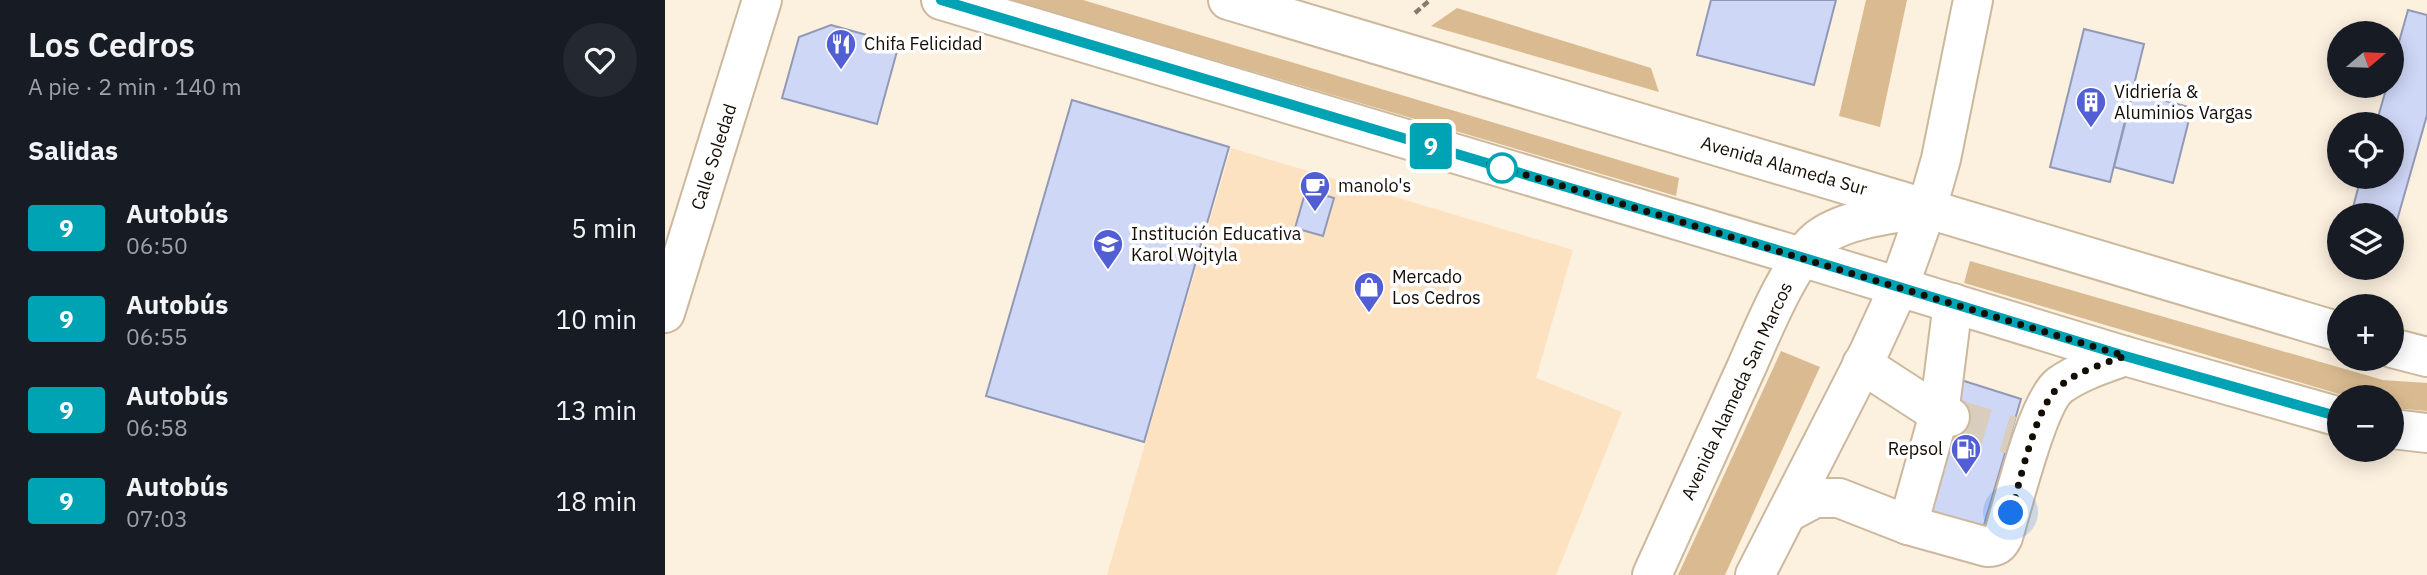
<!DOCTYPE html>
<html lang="es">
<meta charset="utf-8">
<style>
body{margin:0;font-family:"IBM Plex Sans",sans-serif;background:#242831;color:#f1f3f6;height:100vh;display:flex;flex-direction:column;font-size:26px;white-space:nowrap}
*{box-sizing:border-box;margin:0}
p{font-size:23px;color:#9ea1a6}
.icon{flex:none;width:38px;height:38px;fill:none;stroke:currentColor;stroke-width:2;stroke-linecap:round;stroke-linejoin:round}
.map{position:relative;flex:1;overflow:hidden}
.drawer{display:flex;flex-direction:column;background:#171b24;width:665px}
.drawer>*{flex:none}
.badge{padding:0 14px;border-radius:5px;font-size:24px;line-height:46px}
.needle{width:46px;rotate:71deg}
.fabs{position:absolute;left:1662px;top:21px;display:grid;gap:14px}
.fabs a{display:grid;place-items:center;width:77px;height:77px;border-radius:50%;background:#171b24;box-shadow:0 4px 18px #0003;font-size:35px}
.you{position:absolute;width:35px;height:35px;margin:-18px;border:5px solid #fff;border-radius:50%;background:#1a73e8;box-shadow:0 0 0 10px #1a73e833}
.map>.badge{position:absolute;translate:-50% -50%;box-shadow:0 0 0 4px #fff}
h2{padding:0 28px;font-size:26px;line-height:63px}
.round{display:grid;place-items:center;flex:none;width:74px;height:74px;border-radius:37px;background:#242831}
.headline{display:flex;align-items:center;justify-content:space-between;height:119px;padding:0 28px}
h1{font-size:33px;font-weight:600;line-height:52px}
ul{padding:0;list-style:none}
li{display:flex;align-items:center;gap:21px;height:91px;padding:0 28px}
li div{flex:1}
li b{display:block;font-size:26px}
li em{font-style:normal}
li .badge{min-width:77px;font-weight:700;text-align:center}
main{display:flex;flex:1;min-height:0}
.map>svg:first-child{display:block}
.built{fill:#fce2c0}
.green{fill:#dabb91}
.building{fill:#cfd7f6;stroke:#9299b6;stroke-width:2}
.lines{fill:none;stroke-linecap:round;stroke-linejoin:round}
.minor-tunnel{stroke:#d9cebe;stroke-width:38;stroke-dasharray:38 19;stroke-linecap:butt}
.minor-casing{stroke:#ccb89d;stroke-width:42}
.major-casing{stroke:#ccb89d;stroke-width:42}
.path{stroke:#857b6e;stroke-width:4.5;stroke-dasharray:7 3.5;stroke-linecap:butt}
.minor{stroke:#fff;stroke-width:38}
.major{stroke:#fff;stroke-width:38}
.line-casing{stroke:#fff;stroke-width:16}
.line{stroke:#00a3b4;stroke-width:10}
.walk{stroke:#140d04;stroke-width:7;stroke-dasharray:0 12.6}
.stop-dot{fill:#fff;stroke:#00a3b4;stroke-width:3.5}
.labels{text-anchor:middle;stroke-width:7;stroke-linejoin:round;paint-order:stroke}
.poi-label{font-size:18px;fill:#140d04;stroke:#fff;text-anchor:start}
.street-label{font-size:18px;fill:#140d04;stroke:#fff}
</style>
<main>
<section class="drawer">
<div class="headline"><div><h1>Los Cedros</h1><p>A pie · 2 min · 140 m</p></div><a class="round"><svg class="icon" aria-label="heart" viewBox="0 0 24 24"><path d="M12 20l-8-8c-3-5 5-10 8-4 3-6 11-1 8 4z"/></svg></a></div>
<h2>Salidas</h2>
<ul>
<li><span class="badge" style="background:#00a3b4;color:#fff">9</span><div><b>Autobús</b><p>06:50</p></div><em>5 min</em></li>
<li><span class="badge" style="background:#00a3b4;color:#fff">9</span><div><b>Autobús</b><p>06:55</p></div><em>10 min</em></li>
<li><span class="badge" style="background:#00a3b4;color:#fff">9</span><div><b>Autobús</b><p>06:58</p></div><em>13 min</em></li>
<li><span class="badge" style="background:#00a3b4;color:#fff">9</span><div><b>Autobús</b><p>07:03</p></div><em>18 min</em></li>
</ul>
</section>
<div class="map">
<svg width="1762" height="575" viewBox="0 0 1762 575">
<rect width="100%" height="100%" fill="#fcf0df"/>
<polygon class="built" points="566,148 908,250 871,378 957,412 891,575 442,575"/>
<g class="green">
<polygon points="345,0 418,0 1014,178 1011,196"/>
<polygon points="1201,0 1242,0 1215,127 1174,116"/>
<polygon points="792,8 986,68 994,92 766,26"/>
<polygon points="1305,261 1718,380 1762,383 1762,411 1727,408 1727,397 1684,397 1299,283"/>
<polygon points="1116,351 1155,367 1060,575 1013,575"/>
</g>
<g class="building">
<polygon points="1046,0 1171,0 1149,85 1032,55"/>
<polygon points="1743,10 1762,15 1762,115 1727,238 1727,215 1686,215 1696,177 1727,177 1727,124 1711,124 1722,86 1727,86 1727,67"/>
<polygon points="166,25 234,44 212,124 117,98 134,37"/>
<polygon points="1419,29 1479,44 1445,182 1385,167"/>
<polygon points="1468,92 1527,108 1508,183 1449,167"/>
<polygon points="407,100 564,147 479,442 321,396"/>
<polygon points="641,190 669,198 658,236 630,228"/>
<polygon points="1296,380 1356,399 1316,535 1256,517"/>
</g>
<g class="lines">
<polyline class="minor-tunnel" points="1285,417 1346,435"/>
<g class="minor-casing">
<g id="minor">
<polyline points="1262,208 1276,159 1308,0"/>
<polyline points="0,313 97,0"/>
<polyline points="1197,364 1274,414 1285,417"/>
<path d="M1122,513l28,-15h24l69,27 79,22c9,0 12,-2 16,-10 10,-32 34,-135 57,-152 20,-14 43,-21 65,-29"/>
<polyline points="1243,525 1274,414 1288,303"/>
</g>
</g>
<g class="major-casing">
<g id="major">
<polyline points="276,0 1136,257 1460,356 1675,417"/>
<polyline points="563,0 1675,332"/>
<polyline points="1727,348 1762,357"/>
<polyline points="1727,429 1762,433"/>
<path d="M987,575c32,-70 63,-140 95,-209 15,-34 43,-103 70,-126 24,-20 71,-26 101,-30"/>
<polyline points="1090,575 1204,352 1233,289 1262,208"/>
</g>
</g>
<polyline class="path" points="750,13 765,0"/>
<use href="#minor" class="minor"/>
<use href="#major" class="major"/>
</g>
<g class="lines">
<g class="line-casing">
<polyline id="line" points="276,0 1136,257 1460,356 1675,417"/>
</g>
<use href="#line" class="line"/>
<path class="walk" d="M837,168l-12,-4 635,192c-22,8 -47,15 -65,30 -24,18 -40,96 -49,127"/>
</g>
<defs>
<g id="restaurant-pin" transform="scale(1.575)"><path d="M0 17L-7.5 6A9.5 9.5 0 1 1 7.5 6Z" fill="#525ed4" stroke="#fff"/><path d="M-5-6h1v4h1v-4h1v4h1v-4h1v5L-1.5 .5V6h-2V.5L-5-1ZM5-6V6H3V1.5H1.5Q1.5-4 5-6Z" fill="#fff"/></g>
<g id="building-pin" transform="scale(1.575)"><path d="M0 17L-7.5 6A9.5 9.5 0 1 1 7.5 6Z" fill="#525ed4" stroke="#fff"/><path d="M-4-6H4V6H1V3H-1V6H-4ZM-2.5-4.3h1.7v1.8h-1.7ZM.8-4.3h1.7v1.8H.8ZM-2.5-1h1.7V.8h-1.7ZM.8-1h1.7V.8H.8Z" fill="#fff"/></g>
<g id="cafe-pin" transform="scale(1.575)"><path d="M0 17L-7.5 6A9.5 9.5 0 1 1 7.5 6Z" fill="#525ed4" stroke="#fff"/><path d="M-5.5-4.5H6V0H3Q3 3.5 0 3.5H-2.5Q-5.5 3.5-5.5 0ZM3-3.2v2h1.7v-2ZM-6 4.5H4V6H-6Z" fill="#fff"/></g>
<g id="school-pin" transform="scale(1.575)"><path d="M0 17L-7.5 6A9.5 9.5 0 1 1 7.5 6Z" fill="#525ed4" stroke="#fff"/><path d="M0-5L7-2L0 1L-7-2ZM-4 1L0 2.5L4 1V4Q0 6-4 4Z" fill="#fff"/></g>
<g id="shop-pin" transform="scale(1.575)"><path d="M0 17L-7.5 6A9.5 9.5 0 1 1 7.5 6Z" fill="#525ed4" stroke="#fff"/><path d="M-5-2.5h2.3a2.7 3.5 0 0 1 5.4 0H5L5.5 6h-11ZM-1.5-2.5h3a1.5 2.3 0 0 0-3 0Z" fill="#fff"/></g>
<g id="fuel-pin" transform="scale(1.575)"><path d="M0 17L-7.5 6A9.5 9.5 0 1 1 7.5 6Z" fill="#525ed4" stroke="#fff"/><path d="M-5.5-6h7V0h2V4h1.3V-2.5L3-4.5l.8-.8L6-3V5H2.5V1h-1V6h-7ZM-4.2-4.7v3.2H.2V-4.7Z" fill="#fff"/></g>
</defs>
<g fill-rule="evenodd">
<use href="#restaurant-pin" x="176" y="44"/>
<use href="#building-pin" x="1426" y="102"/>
<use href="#cafe-pin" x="650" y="186"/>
<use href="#school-pin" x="443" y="244"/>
<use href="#shop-pin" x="704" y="287"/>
<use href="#fuel-pin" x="1301" y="449"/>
</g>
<circle class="stop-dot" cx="837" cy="168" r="14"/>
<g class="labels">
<g class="poi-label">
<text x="199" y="50">Chifa Felicidad</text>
<text x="1449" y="98">Vidriería &amp;<tspan x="1449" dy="21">Aluminios Vargas</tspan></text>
<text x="673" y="192">manolo's</text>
<text x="466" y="240">Institución Educativa<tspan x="466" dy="21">Karol Wojtyla</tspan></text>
<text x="727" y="283">Mercado<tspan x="727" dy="21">Los Cedros</tspan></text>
<text x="1278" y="455" text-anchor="end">Repsol</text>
</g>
<g class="street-label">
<text transform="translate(49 157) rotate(-72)" y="6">Calle Soledad</text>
<text transform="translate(1119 166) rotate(16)" y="6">Avenida Alameda Sur</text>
<text transform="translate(1072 391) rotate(-65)" y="6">Avenida Alameda San Marcos</text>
</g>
</g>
</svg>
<div class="fabs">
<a><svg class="needle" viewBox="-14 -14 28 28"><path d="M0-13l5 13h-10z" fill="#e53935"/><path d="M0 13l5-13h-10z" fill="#9ea1a6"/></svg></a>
<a><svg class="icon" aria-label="locate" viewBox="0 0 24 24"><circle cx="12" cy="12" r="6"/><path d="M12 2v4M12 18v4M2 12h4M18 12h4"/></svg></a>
<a><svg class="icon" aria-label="layers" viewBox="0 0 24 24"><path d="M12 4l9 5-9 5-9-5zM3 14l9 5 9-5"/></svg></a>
<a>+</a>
<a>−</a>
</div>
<div class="you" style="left:1346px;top:513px"></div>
<b class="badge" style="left:766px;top:146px;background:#00a3b4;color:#fff">9</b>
</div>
</main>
